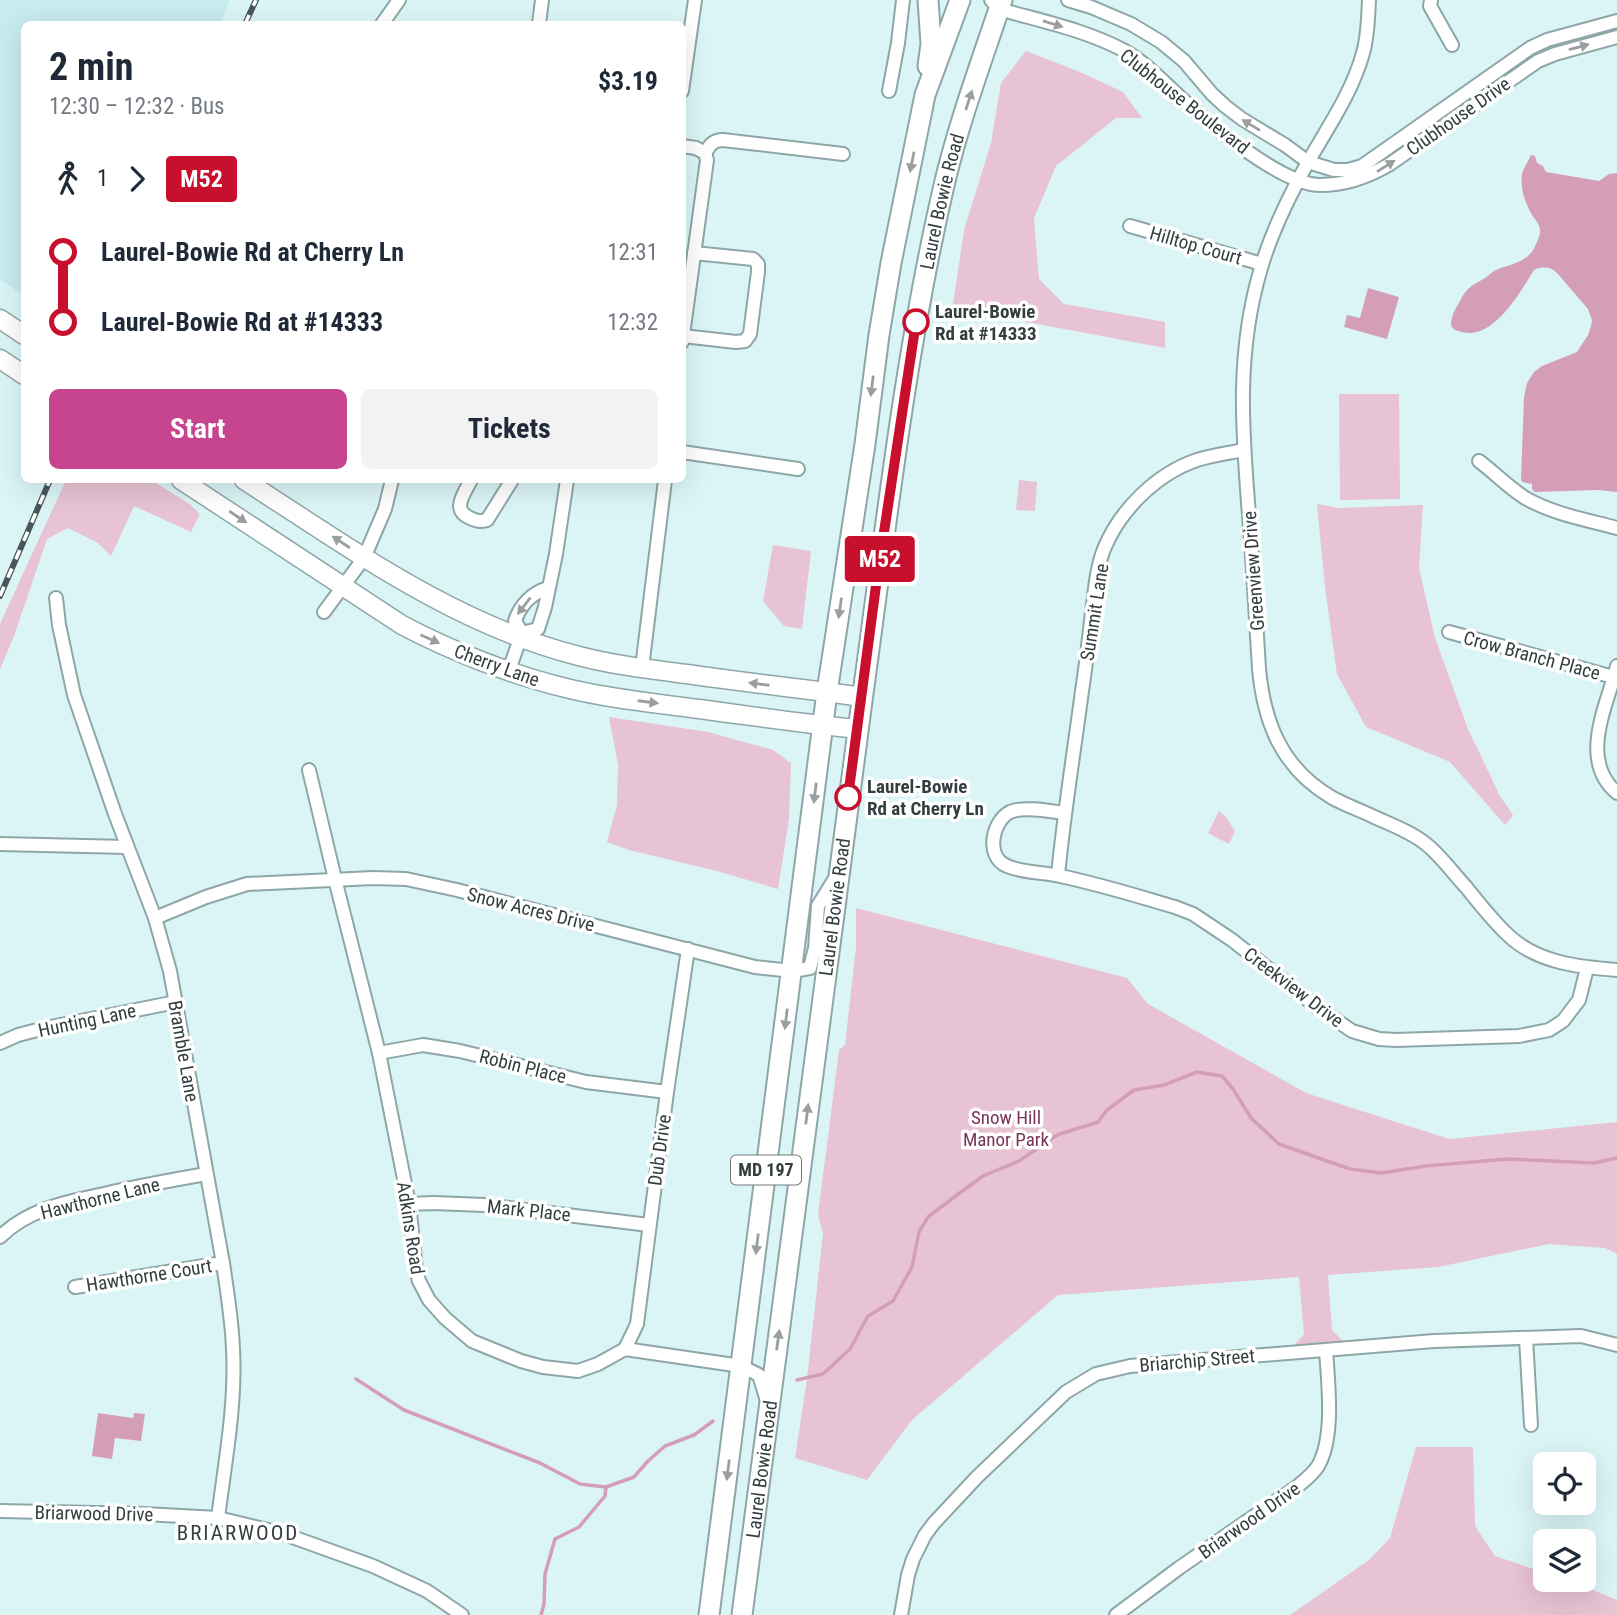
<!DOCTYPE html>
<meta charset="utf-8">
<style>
body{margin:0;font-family:"Roboto Condensed",sans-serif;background:#f2f2f3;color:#1f2937;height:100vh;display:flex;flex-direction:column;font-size:26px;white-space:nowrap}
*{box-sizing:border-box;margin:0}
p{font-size:23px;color:#747a83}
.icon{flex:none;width:38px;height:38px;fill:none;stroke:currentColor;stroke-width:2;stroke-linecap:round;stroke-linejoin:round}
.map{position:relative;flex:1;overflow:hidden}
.panel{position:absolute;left:21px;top:21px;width:665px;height:462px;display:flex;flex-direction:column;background:#fff;border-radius:10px;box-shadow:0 7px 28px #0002}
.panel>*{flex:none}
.badge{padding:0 14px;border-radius:5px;font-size:24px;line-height:46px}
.buttons{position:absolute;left:1533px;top:1452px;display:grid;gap:14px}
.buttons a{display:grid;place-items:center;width:63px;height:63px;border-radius:10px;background:#fff;box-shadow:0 7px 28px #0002;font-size:35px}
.map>.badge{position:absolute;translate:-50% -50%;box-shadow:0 0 0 4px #fff}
.legs{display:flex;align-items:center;gap:10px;height:77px;padding:0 28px;font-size:23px}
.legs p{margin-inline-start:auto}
.head{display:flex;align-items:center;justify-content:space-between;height:119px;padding:0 28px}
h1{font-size:38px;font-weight:700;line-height:52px}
.primary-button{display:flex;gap:14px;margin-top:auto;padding:14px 28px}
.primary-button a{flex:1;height:80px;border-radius:10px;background:#c7458e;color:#fff;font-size:28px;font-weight:700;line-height:80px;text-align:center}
.primary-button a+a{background:#f2f2f3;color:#1f2937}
ul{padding:0 28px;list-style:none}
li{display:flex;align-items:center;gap:24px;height:70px;font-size:26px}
li i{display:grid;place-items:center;width:10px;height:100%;margin:0 9px;background:currentColor}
li i::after{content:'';width:18px;height:18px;margin:-9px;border:5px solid;border-radius:50%;background:#fff}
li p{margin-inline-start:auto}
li:first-child i{background:linear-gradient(#0000 50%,currentColor 0)}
li:last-child i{background:linear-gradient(currentColor 50%,#0000 0)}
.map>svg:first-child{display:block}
.built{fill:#c8ebef}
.green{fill:#e8c3d3}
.water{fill:#d49eb7}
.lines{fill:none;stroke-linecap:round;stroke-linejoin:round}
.stream{stroke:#d49eb7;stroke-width:3.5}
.street-casing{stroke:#8ea6a8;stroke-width:16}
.secondary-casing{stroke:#8ea6a8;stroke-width:21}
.primary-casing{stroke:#8ea6a8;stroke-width:23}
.street{stroke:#fff;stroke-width:12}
.secondary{stroke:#fff;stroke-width:18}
.primary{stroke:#fff;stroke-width:19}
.rail-casing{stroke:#4a5758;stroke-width:6}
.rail{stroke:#fff;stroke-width:3.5;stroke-dasharray:10;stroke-linecap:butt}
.oneway{fill:#9a9e9f}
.line-1-casing{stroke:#fff;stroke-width:16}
.line-1{stroke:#c8102e;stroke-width:10}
.stop-1-dot{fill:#fff;stroke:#c8102e;stroke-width:3.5}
.labels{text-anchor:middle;stroke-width:7;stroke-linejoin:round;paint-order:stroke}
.shield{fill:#fff;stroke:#717879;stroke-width:2}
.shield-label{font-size:18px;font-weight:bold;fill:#343e3f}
.street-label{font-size:19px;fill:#343e3f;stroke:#fff}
.stop-label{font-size:19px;font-weight:bold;fill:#343e3f;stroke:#fff;text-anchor:start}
.park-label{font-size:19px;fill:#793659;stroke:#fff}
.neighbourhood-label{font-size:21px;letter-spacing:2px;fill:#343e3f;stroke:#fff}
</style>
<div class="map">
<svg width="1617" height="1615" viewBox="0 0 1617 1615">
<rect width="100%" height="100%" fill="#dbf5f7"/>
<polygon class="built" points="0,0 230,0 220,24 24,24 24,296 0,279"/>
<g class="green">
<polygon points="1026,51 1080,72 1123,92 1142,118 1116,118 1056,166 1034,218 1039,279 1064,304 1165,322 1165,348 1038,324 952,311 964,230 991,143 1001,83"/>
<polygon points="1339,394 1399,394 1400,499 1340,500"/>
<polygon points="66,480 151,480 191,505 200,514 191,532 134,506 111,556 98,543 68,528 47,539 14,636 0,669 0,624"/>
<polygon points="1019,480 1037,482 1035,511 1016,510"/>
<polygon points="1317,504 1339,508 1423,505 1419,568 1435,638 1468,729 1500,796 1513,815 1505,825 1450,762 1366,727 1337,674 1325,587"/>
<polygon points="773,545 811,551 802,629 784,626 763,601"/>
<polygon points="609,717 708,732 773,750 791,763 789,819 778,889 717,871 629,850 607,842 617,805 618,765"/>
<polygon points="1219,811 1225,816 1235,831 1229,844 1208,833"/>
<polygon points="856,908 1127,978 1148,1004 1306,1093 1449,1139 1617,1122 1617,1254 1605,1248 1549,1244 1438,1267 1328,1275 1332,1330 1344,1342 1294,1346 1304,1334 1299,1277 1058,1295 912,1420 867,1480 795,1458 807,1379 823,1233 818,1215 839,1050 845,1045 856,947"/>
<polygon points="1416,1447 1473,1447 1475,1526 1495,1556 1545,1573 1545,1580 1569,1580 1617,1600 1617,1615 1290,1615 1369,1560 1390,1538"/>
</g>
<g class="water">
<path d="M1531,155l4,1 2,7 6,3 3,6 53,9 10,-7 8,-1v319l-19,-2 -63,2 -3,-3v-5l-10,-2 -1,-4 3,-81 3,-14 7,-11 8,-6 35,-14 11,-17 3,-9 1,-6 -4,-11 -31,-36c-6,-6 -15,-7 -23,-3 -13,21 -41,71 -72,62 -9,-2 -13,-5 -10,-14 1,-6 4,-10 7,-15 8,-16 11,-16 26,-25 4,-3 8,-7 13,-9 15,-5 32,-8 38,-25 2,-4 5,-10 4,-15 -1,-5 -5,-10 -8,-14 -7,-12 -12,-27 -10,-41 1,-5 7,-14 9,-19z"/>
<polygon points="1368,288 1399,297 1387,339 1344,327 1347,315 1360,318"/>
<polygon points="98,1413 133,1418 134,1413 145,1414 141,1441 115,1438 112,1459 92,1456"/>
</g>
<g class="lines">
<g class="stream">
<polyline points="356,1379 404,1410 540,1463 580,1484 606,1487"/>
<polyline points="797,1380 823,1374 850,1349 868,1316 893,1301 912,1267 919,1232 928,1217 957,1195 983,1176 1019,1161 1057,1135 1098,1122 1107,1110 1134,1090 1164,1085 1197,1072 1222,1076 1233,1089 1251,1118 1279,1144 1350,1169 1381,1173 1426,1166 1507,1159 1594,1163 1617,1158"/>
<polyline points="541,1615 544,1604 545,1574 555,1539 579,1527 605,1496 606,1487 634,1477 648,1461 665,1446 694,1435 713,1421"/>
</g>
<g class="street-casing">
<g id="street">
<path d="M991,0l8,9c42,12 87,21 126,42 21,12 39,31 57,48 28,25 100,86 138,86 25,0 48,-8 70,-21l148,-103 17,-7 62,-17"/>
<polyline points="1068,0 1091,7 1131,24 1161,42 1184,61 1212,94 1225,106 1242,119 1285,145 1308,162 1334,170 1348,170 1362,166 1530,48 1547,40 1617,21"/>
<path d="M1369,0c-1,18 -1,36 -6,53 -12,44 -41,82 -62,122 -15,28 -31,62 -40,93 -25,84 -19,161 -12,247 4,51 7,103 10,154 5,54 23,99 72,128 12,7 26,12 39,18 19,9 40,16 56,29 15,12 27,29 40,43 13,16 27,34 42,48 29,28 71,32 109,35"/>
<polyline points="1431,0 1430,6 1452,45"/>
<polyline points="382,24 399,0"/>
<polyline points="539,24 542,0"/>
<polyline points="682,91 695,0"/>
<polyline points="889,91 898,43 903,0"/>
<polyline points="682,146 696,148 705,153 707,160 682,342"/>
<path d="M705,153c5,-8 8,-13 18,-13l120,14"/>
<polyline points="1130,226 1262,264"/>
<polyline points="683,336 736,342 745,341 750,334 758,272 758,264 753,259 694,253"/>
<polyline points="682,452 798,469"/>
<path d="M1479,461c16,12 31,28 48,38 27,15 60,21 90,29"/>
<path d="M471,480c-7,14 -20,30 -1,38 7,3 10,4 17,2l25,-40"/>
<path d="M56,598l3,27 15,70 41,119 40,104 15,53 53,292c4,28 9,57 10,86 3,56 -8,113 -15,169"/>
<polyline points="324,612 364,558 385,509 392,480"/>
<polyline points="1449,632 1617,678"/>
<polyline points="522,633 538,629 545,607 556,554 567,480"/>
<path d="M522,633l-7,-12c5,-16 17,-28 33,-33"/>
<path d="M1617,666c-10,40 -39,94 0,127"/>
<polyline points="642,668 665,480"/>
<polyline points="509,670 522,633"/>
<polyline points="309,770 335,879 379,1053 409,1204 416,1269 419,1281 429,1300 445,1318 472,1341 521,1361 543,1367 578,1371 598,1364 625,1349 741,1366 759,1375 767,1401"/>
<path d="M1064,813c-14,-2 -41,-7 -54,-1 -18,9 -25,45 -3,54 16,7 36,6 53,10 39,8 77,20 115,31l18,7 39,26 85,67 35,24 27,8 17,1 123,-4 30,-6 14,-9 16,-21 8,-32"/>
<polyline points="0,844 127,847"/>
<path d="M1058,875c6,-62 16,-123 24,-184 4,-26 7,-53 10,-79 3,-21 4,-43 12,-63 16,-39 52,-75 93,-89 15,-5 31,-7 47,-10"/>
<polyline points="155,918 206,897 247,884 373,878 406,879 457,890 755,967 792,971 810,968 815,948 818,906 834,880"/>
<polyline points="0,1043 18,1035 41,1029 176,1002"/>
<polyline points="379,1053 423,1045 460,1051 586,1082 667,1092"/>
<polyline points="409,1204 434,1203 484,1205 649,1225"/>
<path d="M0,1237c28,-28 67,-35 104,-43 34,-8 68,-14 102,-20"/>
<polyline points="75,1287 223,1263"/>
<polyline points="1526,1338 1531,1425"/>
<polyline points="625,1349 637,1324 667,1092 688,949"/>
<polyline points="0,1511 144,1514 218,1518 284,1534 373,1566 427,1591 462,1615"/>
<polyline points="901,1615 908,1575 913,1559 925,1535 934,1523 977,1477 1066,1392 1096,1374 1130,1366 1434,1341 1581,1336 1617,1345"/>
<path d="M1116,1615l63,-47 119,-82c7,-6 15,-12 20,-20 17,-29 10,-84 8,-116"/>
</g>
</g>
<g class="secondary-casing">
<g id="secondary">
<polyline points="0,319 24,335"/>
<polyline points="0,359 24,375"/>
<path d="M181,480l221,145c49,26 110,50 164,63 44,11 89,15 133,21 53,7 106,15 159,20"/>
<path d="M244,480c106,68 211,145 335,176 38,10 77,14 115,19 56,8 112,14 168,22"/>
</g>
</g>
<g class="primary-casing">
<g id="primary">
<polyline points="928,0 931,44 928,66"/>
<polyline points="709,1615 827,692 865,444 879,335 891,263 925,95 960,0"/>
<path id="s1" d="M742,1615c41,-305 78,-610 120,-914 24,-174 43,-349 83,-520 15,-62 37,-121 57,-181"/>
</g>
</g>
<use href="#street" class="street"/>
<use href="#secondary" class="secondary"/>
<use href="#primary" class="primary"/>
<g class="rail-casing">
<g id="rail">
<polyline points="245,24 256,0"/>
<polyline points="0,596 50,480"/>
</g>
</g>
<use href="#rail" class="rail"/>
</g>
<defs><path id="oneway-solid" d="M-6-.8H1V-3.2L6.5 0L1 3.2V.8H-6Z" transform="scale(1.75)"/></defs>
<g class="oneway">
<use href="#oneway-solid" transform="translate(1053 24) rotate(17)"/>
<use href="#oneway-solid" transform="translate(1579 47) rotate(-15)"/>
<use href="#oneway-solid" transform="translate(969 100) rotate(-72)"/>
<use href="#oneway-solid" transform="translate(1251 125) rotate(-149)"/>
<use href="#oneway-solid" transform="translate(912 162) rotate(101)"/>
<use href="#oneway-solid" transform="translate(1386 166) rotate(-32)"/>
<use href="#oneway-solid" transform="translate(872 386) rotate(97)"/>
<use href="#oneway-solid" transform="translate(238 517) rotate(34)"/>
<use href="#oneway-solid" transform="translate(341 542) rotate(-147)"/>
<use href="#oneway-solid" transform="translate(524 606) rotate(128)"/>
<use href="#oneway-solid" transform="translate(840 608) rotate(98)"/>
<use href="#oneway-solid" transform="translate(430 639) rotate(24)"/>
<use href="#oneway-solid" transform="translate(759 684) rotate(-172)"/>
<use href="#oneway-solid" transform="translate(648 702) rotate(8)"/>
<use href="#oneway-solid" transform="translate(815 793) rotate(97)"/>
<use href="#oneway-solid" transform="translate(786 1019) rotate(97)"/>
<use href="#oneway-solid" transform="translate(807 1114) rotate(-83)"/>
<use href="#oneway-solid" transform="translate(757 1244) rotate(97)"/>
<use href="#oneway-solid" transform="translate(778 1340) rotate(-82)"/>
<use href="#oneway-solid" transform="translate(728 1470) rotate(97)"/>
</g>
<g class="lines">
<g class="line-1-casing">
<polyline id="line-1" points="848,797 877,578 916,322"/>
</g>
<use href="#line-1" class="line-1"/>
</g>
<g class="stop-1-dot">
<circle cx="916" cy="322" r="12"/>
<circle cx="848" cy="797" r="12"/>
</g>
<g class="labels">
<rect class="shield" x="731" y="1155.5" width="70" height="29" rx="5"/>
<g class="shield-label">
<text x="766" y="1176">MD 197</text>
</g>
<g class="street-label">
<text transform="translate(1185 101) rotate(38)" y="7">Clubhouse Boulevard</text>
<text transform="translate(1458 116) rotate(-35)" y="7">Clubhouse Drive</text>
<text dy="7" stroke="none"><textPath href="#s1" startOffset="1428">Laurel Bowie Road</textPath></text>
<text transform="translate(1196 245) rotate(16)" y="7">Hilltop Court</text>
<text transform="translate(1253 571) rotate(-94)" y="7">Greenview Drive</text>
<text transform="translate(1094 612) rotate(-81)" y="7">Summit Lane</text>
<text transform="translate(1532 655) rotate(15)" y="7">Crow Branch Place</text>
<text transform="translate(497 665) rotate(20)" y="7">Cherry Lane</text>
<text dy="7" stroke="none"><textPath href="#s1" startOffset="714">Laurel Bowie Road</textPath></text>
<text transform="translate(531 909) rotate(14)" y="7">Snow Acres Drive</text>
<text transform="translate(1294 987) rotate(37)" y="7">Creekview Drive</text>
<text transform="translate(87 1020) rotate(-12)" y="7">Hunting Lane</text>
<text transform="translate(184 1051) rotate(80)" y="7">Bramble Lane</text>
<text transform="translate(523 1066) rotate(14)" y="7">Robin Place</text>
<text transform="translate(659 1150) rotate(-82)" y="7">Dub Drive</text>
<text transform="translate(100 1198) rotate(-14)" y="7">Hawthorne Lane</text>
<text transform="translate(529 1210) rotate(6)" y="7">Mark Place</text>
<text transform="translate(411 1228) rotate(81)" y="7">Adkins Road</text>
<text transform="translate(149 1275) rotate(-9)" y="7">Hawthorne Court</text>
<text transform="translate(1197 1360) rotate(-5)" y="7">Briarchip Street</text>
<text dy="7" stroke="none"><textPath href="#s1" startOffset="147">Laurel Bowie Road</textPath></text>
<text transform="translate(94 1513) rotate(1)" y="7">Briarwood Drive</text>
<text transform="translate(1249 1520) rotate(-35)" y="7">Briarwood Drive</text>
</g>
<g class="stop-label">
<text x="935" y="318">Laurel-Bowie<tspan x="935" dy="22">Rd at #14333</tspan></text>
<text x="867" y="793">Laurel-Bowie<tspan x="867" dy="22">Rd at Cherry Ln</tspan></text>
</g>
<g class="park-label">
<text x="1006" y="1124">Snow Hill<tspan x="1006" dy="22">Manor Park</tspan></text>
</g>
<g class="neighbourhood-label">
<text x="238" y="1540">BRIARWOOD</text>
</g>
</g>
</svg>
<div class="buttons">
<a><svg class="icon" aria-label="locate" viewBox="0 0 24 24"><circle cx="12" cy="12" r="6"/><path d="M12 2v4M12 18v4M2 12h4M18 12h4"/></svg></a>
<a><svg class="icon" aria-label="layers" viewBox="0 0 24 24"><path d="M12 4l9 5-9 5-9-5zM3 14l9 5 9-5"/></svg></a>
</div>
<b class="badge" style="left:880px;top:559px;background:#c8102e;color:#fff">M52</b>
<section class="panel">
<div class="head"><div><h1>2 min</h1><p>12:30 – 12:32 · Bus</p></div><b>$3.19</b></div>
<div class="legs"><svg class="icon" aria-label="walk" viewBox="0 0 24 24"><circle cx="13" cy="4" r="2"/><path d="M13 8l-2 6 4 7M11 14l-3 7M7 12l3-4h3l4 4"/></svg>1<svg class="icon" aria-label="forward" viewBox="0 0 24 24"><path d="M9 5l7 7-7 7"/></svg><b class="badge" style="background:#c8102e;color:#fff">M52</b></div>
<ul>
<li><i style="color:#c8102e"></i><b>Laurel-Bowie Rd at Cherry Ln</b><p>12:31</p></li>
<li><i style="color:#c8102e"></i><b>Laurel-Bowie Rd at #14333</b><p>12:32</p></li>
</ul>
<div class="primary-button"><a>Start</a><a>Tickets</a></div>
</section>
</div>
